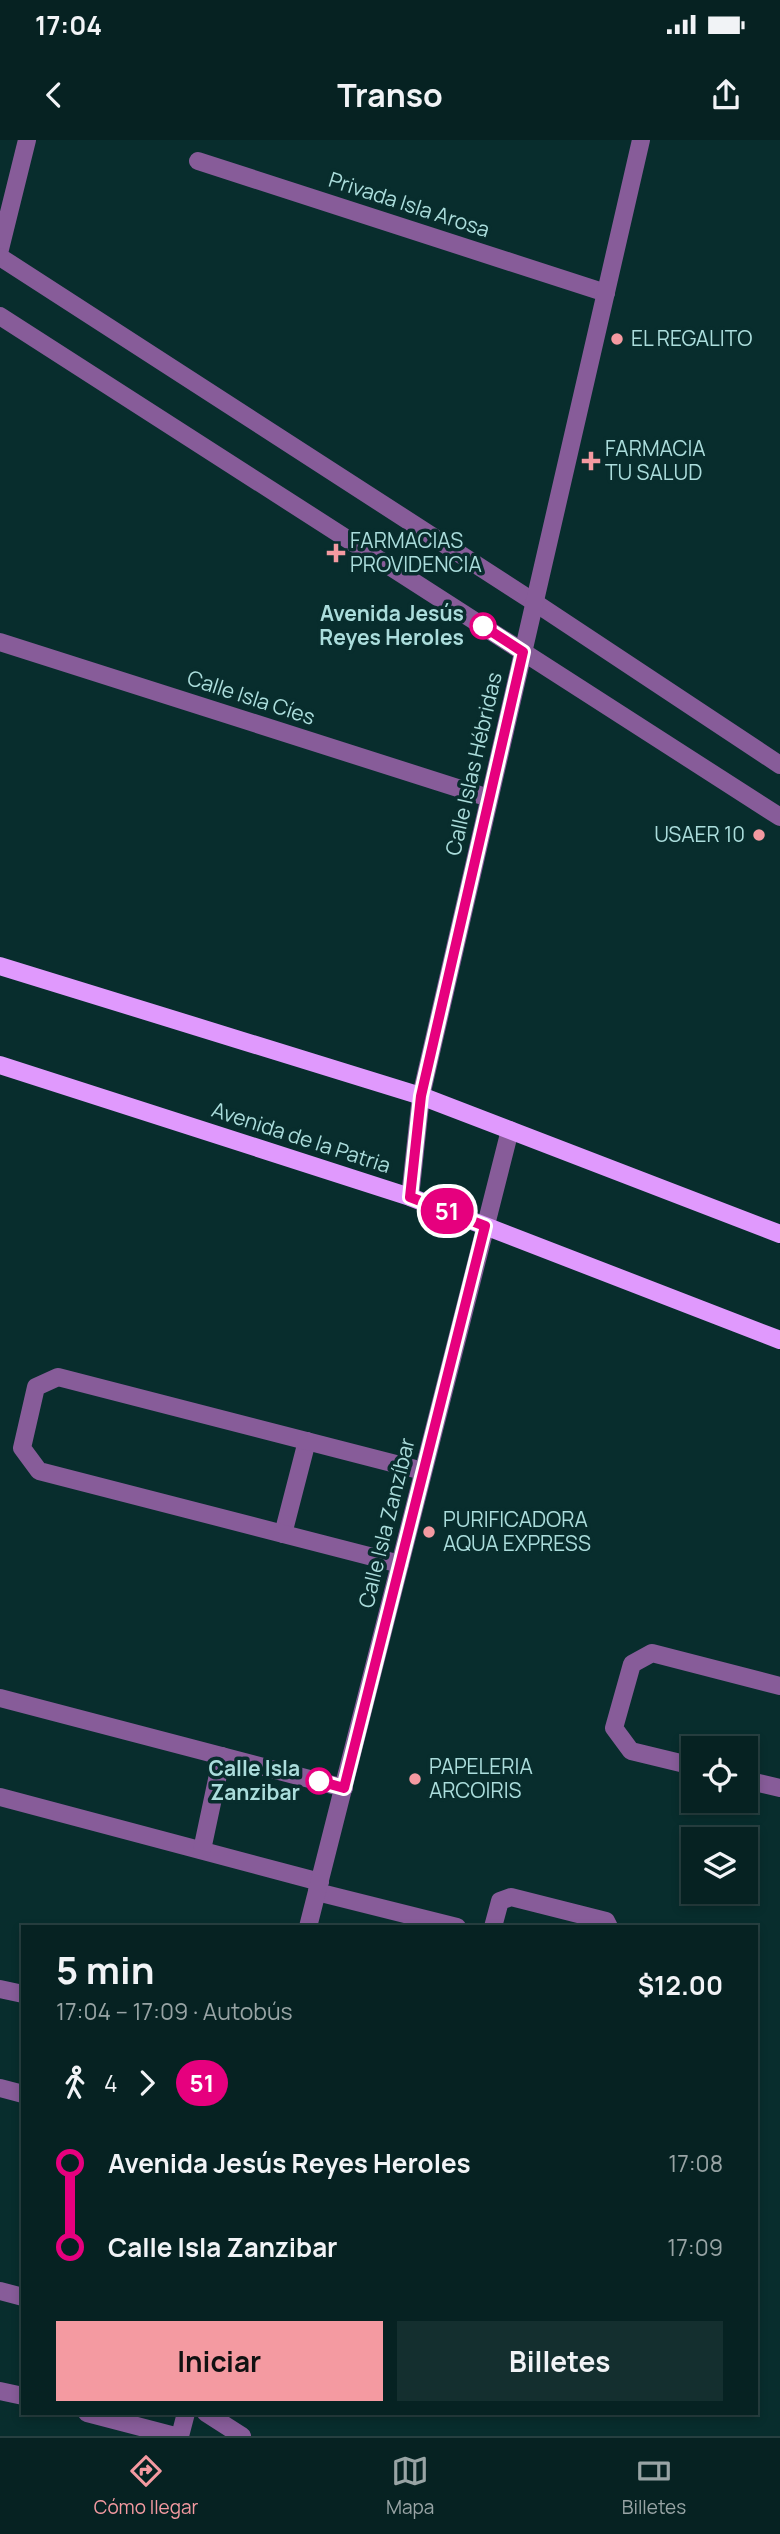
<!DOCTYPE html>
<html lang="es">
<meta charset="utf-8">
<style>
body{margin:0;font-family:Manrope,sans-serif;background:#142f2f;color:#f1f3f6;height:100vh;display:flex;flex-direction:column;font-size:26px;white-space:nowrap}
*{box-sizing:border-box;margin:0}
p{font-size:23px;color:#98a4a5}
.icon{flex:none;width:38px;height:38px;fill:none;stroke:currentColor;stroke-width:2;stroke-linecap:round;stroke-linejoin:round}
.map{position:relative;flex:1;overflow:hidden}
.drawer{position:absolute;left:21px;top:1785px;width:737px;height:490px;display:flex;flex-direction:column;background:#062222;border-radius:0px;box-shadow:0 4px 10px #0003,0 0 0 2px #273f40}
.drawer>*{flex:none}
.badge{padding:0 14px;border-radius:23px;font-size:24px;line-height:46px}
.fabs{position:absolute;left:681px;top:1596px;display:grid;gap:14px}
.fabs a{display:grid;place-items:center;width:77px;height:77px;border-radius:0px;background:#062222;box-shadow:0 4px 10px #0003,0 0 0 2px #273f40;font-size:35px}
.map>.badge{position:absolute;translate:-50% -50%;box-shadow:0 0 0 4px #fff}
.legs{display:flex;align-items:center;gap:10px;height:77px;padding:0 35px;font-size:23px}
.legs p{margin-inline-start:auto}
.summary{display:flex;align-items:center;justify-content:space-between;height:119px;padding:0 35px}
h1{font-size:38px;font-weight:700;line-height:52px}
.action{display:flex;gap:14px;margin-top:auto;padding:14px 35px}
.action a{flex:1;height:80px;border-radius:0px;background:#f49aa1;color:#111;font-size:28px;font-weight:700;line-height:80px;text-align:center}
.action a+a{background:#142f2f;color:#f1f3f6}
ul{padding:0 35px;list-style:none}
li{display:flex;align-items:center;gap:24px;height:84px;font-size:26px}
li i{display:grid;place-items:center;width:10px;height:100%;margin:0 9px;background:currentColor}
li i::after{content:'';width:18px;height:18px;margin:-9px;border:5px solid;border-radius:50%;background:#062222}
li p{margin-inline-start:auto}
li:first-child i{background:linear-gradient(#0000 50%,currentColor 0)}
li:last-child i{background:linear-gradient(currentColor 50%,#0000 0)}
.status{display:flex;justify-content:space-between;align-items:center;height:49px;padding:0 35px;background:#062222;direction:ltr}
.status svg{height:19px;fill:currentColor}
header{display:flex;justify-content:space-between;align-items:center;height:91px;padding:0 35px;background:#062222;font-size:32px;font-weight:700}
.dock{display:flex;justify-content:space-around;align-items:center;height:98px;border-top:2px solid #273f40;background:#062222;font-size:19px;color:#98a4a5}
.dock a{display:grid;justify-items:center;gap:4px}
.dock .current{color:#f49aa1}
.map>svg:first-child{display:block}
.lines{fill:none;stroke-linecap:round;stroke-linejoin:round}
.minor{stroke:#875c99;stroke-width:18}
.major{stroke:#e099fd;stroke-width:18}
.line-1-casing{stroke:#fff;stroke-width:16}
.line-1{stroke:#e6007e;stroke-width:10}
.poi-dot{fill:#f49aa1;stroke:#082d2d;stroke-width:2.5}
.stop-1-dot{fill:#fff;stroke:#e6007e;stroke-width:3.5}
.labels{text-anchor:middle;stroke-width:7;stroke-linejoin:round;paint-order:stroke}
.street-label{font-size:21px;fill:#abdddc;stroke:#082d2d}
.poi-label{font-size:21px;fill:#abdddc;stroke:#082d2d;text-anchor:start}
.stop-label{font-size:21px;font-weight:bold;fill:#abdddc;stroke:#082d2d;text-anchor:end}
</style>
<div class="status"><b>17:04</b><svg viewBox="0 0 49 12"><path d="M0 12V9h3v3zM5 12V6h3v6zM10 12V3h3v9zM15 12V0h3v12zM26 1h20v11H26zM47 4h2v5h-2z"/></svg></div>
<header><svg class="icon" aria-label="back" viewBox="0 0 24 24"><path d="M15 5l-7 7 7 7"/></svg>Transo<svg class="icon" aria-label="share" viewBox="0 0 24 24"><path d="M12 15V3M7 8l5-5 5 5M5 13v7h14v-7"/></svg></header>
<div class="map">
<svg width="780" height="2296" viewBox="0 0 780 2296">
<rect width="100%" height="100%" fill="#082d2d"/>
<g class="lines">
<g class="minor">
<polyline points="198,21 606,153"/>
<polyline points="0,109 27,0"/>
<polyline points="0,117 534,462 780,625"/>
<polyline points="0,176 780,677"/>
<polyline points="0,502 489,658"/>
<polyline points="410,1057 421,956 641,0"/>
<polyline points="283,1394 307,1301"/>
<polyline points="400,1424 39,1331 22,1308 36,1247 58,1237 423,1331"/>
<polyline points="0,1558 344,1648"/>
<polyline points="693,1626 631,1611 614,1588 632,1524 652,1513 780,1546"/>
<polyline points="746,1640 780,1648"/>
<polyline points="0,1657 320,1742"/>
<polyline points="202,1710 222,1616"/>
<polyline points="317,1752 457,1787"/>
<polyline points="308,1787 510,990"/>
<polyline points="493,1787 500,1761 511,1757 606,1781 609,1787"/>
<polyline points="0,1849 23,1854"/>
<polyline points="0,1948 23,1954"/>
<polyline points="0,2151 23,2157"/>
<polyline points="0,2251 23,2256"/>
<polyline points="87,2273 175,2296"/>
<polyline points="206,2273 242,2296"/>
<polyline points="180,2296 186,2273"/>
</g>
<g class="major">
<polyline points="0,826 421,956 780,1094"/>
<polyline points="0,925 410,1057 780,1200"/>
</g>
</g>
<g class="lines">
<g class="line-1-casing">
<polyline id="line-1" points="319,1641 344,1648 485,1086 410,1057 421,956 523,512 483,486"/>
</g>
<use href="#line-1" class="line-1"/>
</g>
<g class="poi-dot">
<circle cx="617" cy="199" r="7"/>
<path d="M587.5 310.5h7v7h7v7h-7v7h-7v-7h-7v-7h7z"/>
<path d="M332.5 402.5h7v7h7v7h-7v7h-7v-7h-7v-7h7z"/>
<circle cx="759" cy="695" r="7"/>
<circle cx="429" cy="1392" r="7"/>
<circle cx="415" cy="1639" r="7"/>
</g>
<g class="stop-1-dot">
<circle cx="483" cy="486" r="12"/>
<circle cx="319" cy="1641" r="12"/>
</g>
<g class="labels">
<g class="street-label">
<text transform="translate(409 65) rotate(18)" y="7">Privada Isla Arosa</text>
<text transform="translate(251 558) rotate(18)" y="7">Calle Isla Cíes</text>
<text transform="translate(474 624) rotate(-77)" y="7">Calle Islas Hébridas</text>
<text transform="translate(301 998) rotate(18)" y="7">Avenida de la Patria</text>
<text transform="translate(387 1383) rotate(-76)" y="7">Calle Isla Zanzíbar</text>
</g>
<g class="poi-label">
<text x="631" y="206">EL REGALITO</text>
<text x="605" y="316">FARMACIA<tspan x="605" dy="24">TU SALUD</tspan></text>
<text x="350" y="408">FARMACIAS<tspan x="350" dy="24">PROVIDENCIA</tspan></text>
<text x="745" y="702" text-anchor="end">USAER 10</text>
<text x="443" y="1387">PURIFICADORA<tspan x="443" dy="24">AQUA EXPRESS</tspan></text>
<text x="429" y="1634">PAPELERIA<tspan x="429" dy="24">ARCOIRIS</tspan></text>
</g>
<g class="stop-label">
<text x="464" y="481">Avenida Jesús<tspan x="464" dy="24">Reyes Heroles</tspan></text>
<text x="300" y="1636">Calle Isla<tspan x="300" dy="24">Zanzibar</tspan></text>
</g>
</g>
</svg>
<div class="fabs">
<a><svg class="icon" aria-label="locate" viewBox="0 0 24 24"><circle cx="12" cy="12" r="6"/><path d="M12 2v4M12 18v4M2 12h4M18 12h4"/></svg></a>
<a><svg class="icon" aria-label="layers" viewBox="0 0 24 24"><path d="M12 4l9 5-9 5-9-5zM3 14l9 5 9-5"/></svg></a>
</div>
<b class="badge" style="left:447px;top:1071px;background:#e6007e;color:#fff">51</b>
<section class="drawer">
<div class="summary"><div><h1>5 min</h1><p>17:04 – 17:09 · Autobús</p></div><b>$12.00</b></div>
<div class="legs"><svg class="icon" aria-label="walk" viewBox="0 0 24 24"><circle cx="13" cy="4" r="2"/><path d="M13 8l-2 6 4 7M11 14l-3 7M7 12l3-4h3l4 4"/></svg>4<svg class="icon" aria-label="forward" viewBox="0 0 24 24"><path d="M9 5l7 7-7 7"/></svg><b class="badge" style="background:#e6007e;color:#fff">51</b></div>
<ul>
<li><i style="color:#e6007e"></i><b>Avenida Jesús Reyes Heroles</b><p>17:08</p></li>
<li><i style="color:#e6007e"></i><b>Calle Isla Zanzibar</b><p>17:09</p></li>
</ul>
<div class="action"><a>Iniciar</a><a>Billetes</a></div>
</section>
</div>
<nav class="dock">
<a class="current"><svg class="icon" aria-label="directions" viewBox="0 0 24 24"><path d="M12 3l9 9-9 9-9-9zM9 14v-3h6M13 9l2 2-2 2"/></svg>Cómo llegar</a>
<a><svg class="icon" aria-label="map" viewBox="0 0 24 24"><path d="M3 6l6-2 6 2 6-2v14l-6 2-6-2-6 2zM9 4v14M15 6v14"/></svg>Mapa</a>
<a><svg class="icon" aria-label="tickets" viewBox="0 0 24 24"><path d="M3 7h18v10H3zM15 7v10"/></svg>Billetes</a>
</nav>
